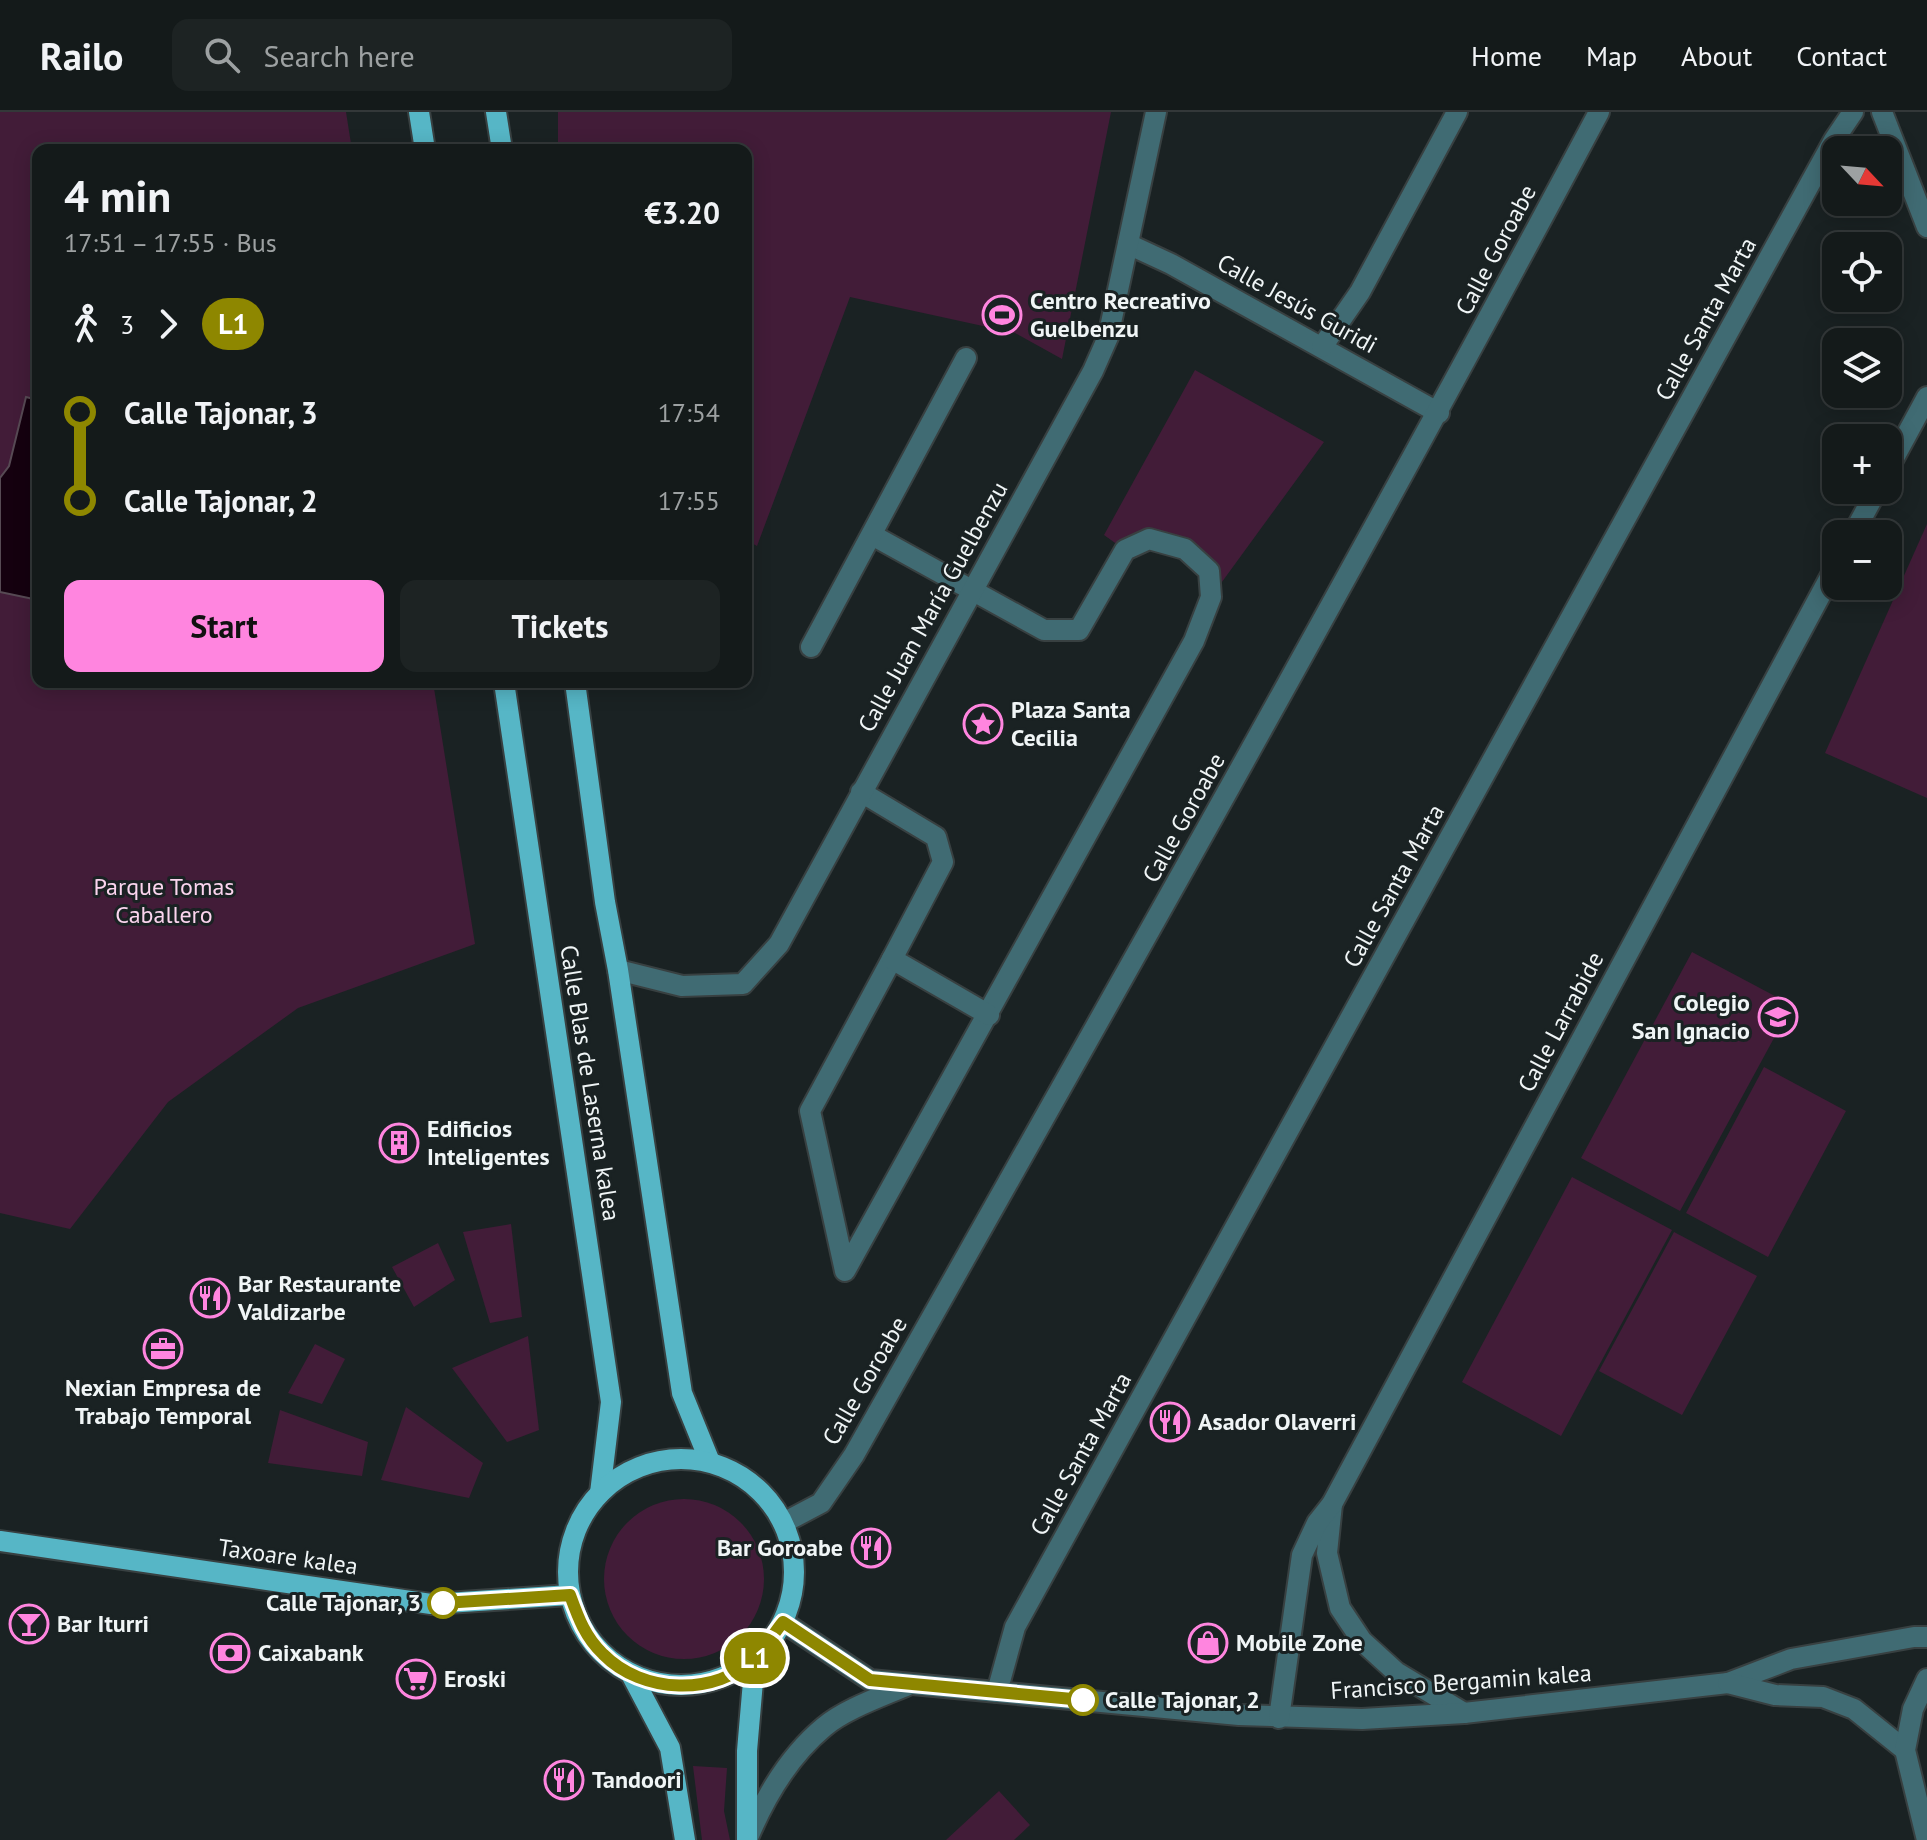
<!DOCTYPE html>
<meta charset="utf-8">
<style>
body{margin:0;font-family:"PT Sans",sans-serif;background:#1d2323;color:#f1f3f6;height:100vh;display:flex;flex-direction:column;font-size:30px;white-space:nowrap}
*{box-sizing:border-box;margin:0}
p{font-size:26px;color:#9da1a2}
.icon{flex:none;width:44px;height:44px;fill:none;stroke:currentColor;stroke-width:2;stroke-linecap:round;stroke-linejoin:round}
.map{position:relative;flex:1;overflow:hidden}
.sheet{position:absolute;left:32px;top:32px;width:720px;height:544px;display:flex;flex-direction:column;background:#141a1a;border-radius:16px;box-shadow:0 4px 20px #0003,0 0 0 2px #333839}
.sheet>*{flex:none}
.badge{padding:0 16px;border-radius:26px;font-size:28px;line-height:52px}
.needle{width:52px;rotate:116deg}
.controls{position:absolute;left:1822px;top:24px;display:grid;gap:16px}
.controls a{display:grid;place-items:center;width:80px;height:80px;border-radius:16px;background:#141a1a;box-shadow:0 4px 20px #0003,0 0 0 2px #333839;font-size:40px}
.map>.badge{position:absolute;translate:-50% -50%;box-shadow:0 0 0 4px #fff}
.legs{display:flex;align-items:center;gap:12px;height:88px;padding:0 32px;font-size:26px}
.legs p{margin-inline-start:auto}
.summary{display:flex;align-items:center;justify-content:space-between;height:136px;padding:0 32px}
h1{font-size:44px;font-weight:700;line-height:60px}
.button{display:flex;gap:16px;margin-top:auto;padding:16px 32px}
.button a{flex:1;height:92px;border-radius:16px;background:#ff85df;color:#111;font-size:32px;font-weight:700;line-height:92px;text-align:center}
.button a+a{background:#1d2323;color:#f1f3f6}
ul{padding:0 32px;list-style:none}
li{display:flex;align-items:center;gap:28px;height:88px;font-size:30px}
li i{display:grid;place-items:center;width:12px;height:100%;margin:0 10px;background:currentColor}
li i::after{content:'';width:20px;height:20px;margin:-10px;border:6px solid;border-radius:50%;background:#141a1a}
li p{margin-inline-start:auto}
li:first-child i{background:linear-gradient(#0000 50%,currentColor 0)}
li:last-child i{background:linear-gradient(currentColor 50%,#0000 0)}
header{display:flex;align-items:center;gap:48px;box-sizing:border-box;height:112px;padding:0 40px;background:#141a1a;border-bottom:2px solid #333839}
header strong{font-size:38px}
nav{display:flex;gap:44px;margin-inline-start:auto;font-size:28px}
.search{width:560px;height:72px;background:#1d2323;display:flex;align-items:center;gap:20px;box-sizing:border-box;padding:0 28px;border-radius:16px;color:#9da1a2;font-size:30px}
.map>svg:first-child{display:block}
.green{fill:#421c38}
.water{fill:#15000f;stroke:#574a54;stroke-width:2}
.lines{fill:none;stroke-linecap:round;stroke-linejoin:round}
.minor-casing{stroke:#384041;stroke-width:24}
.major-casing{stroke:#384041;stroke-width:24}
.minor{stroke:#406b73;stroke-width:20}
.major{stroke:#56b6c6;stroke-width:20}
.line-1-casing{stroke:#fff;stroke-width:18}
.line-1{stroke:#8e8700;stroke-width:12}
.stop-1-dot{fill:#fff;stroke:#8e8700;stroke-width:4}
.labels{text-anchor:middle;stroke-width:6;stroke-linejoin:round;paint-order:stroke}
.street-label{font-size:24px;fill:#f0f5f6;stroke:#1a2223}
.poi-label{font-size:24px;font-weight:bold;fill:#f0f5f6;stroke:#1a2223;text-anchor:start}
.park-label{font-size:24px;fill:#fbd4ee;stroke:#1a2223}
.stop-label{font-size:24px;font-weight:bold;fill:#f0f5f6;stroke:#1a2223;text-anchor:end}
</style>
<header>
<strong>Railo</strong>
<div class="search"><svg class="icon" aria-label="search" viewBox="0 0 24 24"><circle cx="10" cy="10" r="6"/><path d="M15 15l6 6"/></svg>Search here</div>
<nav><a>Home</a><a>Map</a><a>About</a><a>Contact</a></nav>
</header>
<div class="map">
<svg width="1927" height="1728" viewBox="0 0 1927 1728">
<rect width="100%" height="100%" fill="#1a2223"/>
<g class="green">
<polygon points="0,0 346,0 352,38 38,38 38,570 433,570 475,832 298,896 168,990 70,1117 0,1101"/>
<polygon points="558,0 1111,0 1062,247 1015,221 850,185 757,434 746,428 746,38 558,38"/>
<polygon points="1195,258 1324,330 1211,485 1209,459 1149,427 1125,438 1104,423"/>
<polygon points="1927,412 1927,686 1825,641"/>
<polygon points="1692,840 1792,893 1680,1099 1581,1046"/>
<polygon points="1764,955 1846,999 1768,1145 1686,1101"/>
<polygon points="1572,1065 1672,1118 1561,1324 1462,1270"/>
<polygon points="511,1112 522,1205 490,1211 463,1120"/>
<polygon points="1674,1120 1757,1164 1682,1303 1599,1259"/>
<polygon points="438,1131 455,1168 414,1195 392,1155"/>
<polygon points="528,1224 539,1318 507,1330 452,1256"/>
<polygon points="315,1232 345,1247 322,1292 288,1281"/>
<polygon points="406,1295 483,1351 469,1386 381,1368"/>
<polygon points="280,1298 368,1330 362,1364 268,1351"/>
<circle cx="684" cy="1467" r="80"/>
<polygon points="693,1654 727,1656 724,1699 730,1728 702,1728"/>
<polygon points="999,1679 1030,1713 1014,1728 946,1728"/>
</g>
<polygon class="water" points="26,285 38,288 38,488 0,480 0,366 9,354"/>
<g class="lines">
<g class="minor-casing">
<g id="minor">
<polyline points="1882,0 1927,115"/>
<polyline points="1128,132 1171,152 1439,301"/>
<polyline points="1322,235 1360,180 1457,0"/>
<polyline points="1888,357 1927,285"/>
<polyline points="1853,422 1877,378"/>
<polyline points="872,423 1044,518 1079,518 1125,438 1149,427 1185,437 1209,459 1211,485 1194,529 845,1159 810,999 892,847"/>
<polyline points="811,535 966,246"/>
<polyline points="861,680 936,725 943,750 892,847 989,903"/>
<polyline points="618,858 682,874 743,872 779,832 1093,259 1108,225 1156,0"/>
<polyline points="1332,1392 1327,1441 1340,1496 1362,1529 1396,1560 1464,1601"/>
<path d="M783,1411l38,-20 33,-48c252,-446 504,-891 745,-1343"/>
<polyline points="783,1510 870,1568 1239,1603 1362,1607 1464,1601 1728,1571 1791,1547 1914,1525 1927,1525"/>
<polyline points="1728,1571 1775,1583 1823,1585 1854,1597 1905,1638"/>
<polyline points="997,1580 1015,1515 1834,28 1853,0"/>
<polyline points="1279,1606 1302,1443 1317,1411 1332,1392 1836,454"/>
<path d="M747,1728c17,-41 42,-84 77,-113 21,-18 59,-31 84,-42"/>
<polyline points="1927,1728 1905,1638 1913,1597 1927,1567"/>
</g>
</g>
<g class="major-casing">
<g id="major">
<polyline points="419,0 425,38"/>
<polyline points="496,0 502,38"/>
<polyline points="504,570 611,1290 600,1381"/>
<polyline points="575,570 605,790 618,858 682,1281 710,1350"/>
<circle cx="681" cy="1460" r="113"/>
<polyline points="0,1429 431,1492 570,1483"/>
<polyline points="632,1564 670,1636 685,1728"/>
<polyline points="747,1728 747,1639 755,1546"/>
</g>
</g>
<use href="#minor" class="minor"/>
<use href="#major" class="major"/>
</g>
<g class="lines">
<g class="line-1-casing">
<path id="line-1" d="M443,1491l127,-8c8,22 15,42 33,59 39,40 113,43 153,3 10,-10 18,-24 27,-35l87,58 213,20"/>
</g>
<use href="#line-1" class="line-1"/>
</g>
<defs>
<g id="stadium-ring" transform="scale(2)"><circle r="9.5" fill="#1a2223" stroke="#ff85df" stroke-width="1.5"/><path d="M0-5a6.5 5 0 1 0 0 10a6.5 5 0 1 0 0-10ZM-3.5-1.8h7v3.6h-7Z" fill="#ff85df"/></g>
<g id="sight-ring" transform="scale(2)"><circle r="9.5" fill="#1a2223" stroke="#ff85df" stroke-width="1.5"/><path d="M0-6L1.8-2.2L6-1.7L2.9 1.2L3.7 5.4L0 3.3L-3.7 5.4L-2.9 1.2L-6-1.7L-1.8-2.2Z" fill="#ff85df"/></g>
<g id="school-ring" transform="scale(2)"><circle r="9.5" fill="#1a2223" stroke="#ff85df" stroke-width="1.5"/><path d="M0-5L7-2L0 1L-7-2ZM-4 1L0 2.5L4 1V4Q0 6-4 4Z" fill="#ff85df"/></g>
<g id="building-ring" transform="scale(2)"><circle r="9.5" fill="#1a2223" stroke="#ff85df" stroke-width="1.5"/><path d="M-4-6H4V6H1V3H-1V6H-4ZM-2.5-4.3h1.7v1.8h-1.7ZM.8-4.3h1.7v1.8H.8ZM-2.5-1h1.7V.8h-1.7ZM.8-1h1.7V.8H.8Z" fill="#ff85df"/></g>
<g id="restaurant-ring" transform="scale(2)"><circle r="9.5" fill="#1a2223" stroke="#ff85df" stroke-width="1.5"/><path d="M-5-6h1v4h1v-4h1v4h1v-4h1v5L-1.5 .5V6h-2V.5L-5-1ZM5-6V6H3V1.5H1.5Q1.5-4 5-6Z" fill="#ff85df"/></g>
<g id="office-ring" transform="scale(2)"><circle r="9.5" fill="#1a2223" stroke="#ff85df" stroke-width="1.5"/><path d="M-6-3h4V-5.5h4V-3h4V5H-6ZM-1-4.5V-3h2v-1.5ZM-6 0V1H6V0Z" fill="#ff85df"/></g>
<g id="bar-ring" transform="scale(2)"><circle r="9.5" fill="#1a2223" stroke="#ff85df" stroke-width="1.5"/><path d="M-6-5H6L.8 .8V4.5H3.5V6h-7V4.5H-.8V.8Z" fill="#ff85df"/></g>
<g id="shop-ring" transform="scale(2)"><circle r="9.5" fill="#1a2223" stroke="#ff85df" stroke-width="1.5"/><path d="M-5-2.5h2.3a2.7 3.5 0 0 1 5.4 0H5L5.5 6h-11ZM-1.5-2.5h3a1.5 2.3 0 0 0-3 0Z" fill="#ff85df"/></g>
<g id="bank-ring" transform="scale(2)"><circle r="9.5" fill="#1a2223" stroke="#ff85df" stroke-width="1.5"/><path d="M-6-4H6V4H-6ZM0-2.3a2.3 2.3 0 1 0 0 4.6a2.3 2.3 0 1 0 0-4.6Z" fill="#ff85df"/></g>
<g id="supermarket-ring" transform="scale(2)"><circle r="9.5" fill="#1a2223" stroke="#ff85df" stroke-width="1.5"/><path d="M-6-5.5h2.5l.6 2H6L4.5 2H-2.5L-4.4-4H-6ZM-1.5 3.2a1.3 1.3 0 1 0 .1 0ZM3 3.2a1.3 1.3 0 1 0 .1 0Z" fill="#ff85df"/></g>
</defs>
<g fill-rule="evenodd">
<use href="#stadium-ring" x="1002" y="203"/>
<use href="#sight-ring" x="983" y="612"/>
<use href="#school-ring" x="1778" y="905"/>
<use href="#building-ring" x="399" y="1031"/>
<use href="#restaurant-ring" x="210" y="1186"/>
<use href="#office-ring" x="163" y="1237"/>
<use href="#restaurant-ring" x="1170" y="1310"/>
<use href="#restaurant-ring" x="871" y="1436"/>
<use href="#bar-ring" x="29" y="1512"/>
<use href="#shop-ring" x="1208" y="1531"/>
<use href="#bank-ring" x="230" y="1541"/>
<use href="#supermarket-ring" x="416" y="1567"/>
<use href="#restaurant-ring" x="564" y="1668"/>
</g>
<g class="stop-1-dot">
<circle cx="443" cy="1491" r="14"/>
<circle cx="1083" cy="1588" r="14"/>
</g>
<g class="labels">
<g class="street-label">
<text transform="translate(1496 138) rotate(-62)" y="8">Calle Goroabe</text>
<text transform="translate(1297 192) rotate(29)" y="8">Calle Jesús Guridi</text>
<text transform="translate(1706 207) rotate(-61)" y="8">Calle Santa Marta</text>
<text transform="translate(933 495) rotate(-61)" y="8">Calle Juan María Guelbenzu</text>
<text transform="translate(1184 706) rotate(-61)" y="8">Calle Goroabe</text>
<text transform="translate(1394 774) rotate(-61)" y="8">Calle Santa Marta</text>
<text transform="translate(1561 910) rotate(-62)" y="8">Calle Larrabide</text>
<text transform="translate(590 971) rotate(81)" y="8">Calle Blas de Laserna kalea</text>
<text transform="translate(865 1269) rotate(-60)" y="8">Calle Goroabe</text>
<text transform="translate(1081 1342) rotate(-61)" y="8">Calle Santa Marta</text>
<text transform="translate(288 1445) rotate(8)" y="8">Taxoare kalea</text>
<text transform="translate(1461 1570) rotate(-4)" y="8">Francisco Bergamin kalea</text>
</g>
<g class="poi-label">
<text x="1030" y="197">Centro Recreativo<tspan x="1030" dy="28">Guelbenzu</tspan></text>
<text x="1011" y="606">Plaza Santa<tspan x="1011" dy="28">Cecilia</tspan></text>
<text x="1750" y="899" text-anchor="end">Colegio<tspan x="1750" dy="28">San Ignacio</tspan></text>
<text x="427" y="1025">Edificios<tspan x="427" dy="28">Inteligentes</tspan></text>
<text x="238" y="1180">Bar Restaurante<tspan x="238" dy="28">Valdizarbe</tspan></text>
<text x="163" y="1284" text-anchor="middle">Nexian Empresa de<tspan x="163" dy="28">Trabajo Temporal</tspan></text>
<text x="1198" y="1318">Asador Olaverri</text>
<text x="843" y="1444" text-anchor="end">Bar Goroabe</text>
<text x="57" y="1520">Bar Iturri</text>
<text x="1236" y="1539">Mobile Zone</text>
<text x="258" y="1549">Caixabank</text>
<text x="444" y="1575">Eroski</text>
<text x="592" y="1676">Tandoori</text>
</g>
<g class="park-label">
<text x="164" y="783">Parque Tomas<tspan x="164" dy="28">Caballero</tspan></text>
</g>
<g class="stop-label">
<text x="421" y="1499">Calle Tajonar, 3</text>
<text x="1105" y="1596" text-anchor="start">Calle Tajonar, 2</text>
</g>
</g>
</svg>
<div class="controls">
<a><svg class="needle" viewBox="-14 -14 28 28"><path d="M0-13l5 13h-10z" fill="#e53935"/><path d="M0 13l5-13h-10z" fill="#9da1a2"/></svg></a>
<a><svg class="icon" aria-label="locate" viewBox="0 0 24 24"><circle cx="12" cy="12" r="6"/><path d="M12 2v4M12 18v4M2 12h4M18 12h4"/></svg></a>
<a><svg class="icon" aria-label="layers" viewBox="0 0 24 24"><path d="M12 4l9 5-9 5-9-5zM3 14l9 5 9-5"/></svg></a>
<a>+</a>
<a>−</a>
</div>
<b class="badge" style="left:755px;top:1546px;background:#8e8700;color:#fff">L1</b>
<section class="sheet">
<div class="summary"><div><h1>4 min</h1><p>17:51 – 17:55 · Bus</p></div><b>€3.20</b></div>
<div class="legs"><svg class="icon" aria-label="walk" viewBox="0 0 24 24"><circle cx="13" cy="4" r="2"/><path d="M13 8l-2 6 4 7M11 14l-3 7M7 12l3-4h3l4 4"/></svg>3<svg class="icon" aria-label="forward" viewBox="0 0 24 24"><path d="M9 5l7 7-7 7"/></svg><b class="badge" style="background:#8e8700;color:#fff">L1</b></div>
<ul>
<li><i style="color:#8e8700"></i><b>Calle Tajonar, 3</b><p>17:54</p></li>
<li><i style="color:#8e8700"></i><b>Calle Tajonar, 2</b><p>17:55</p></li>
</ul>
<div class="button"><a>Start</a><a>Tickets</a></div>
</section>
</div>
